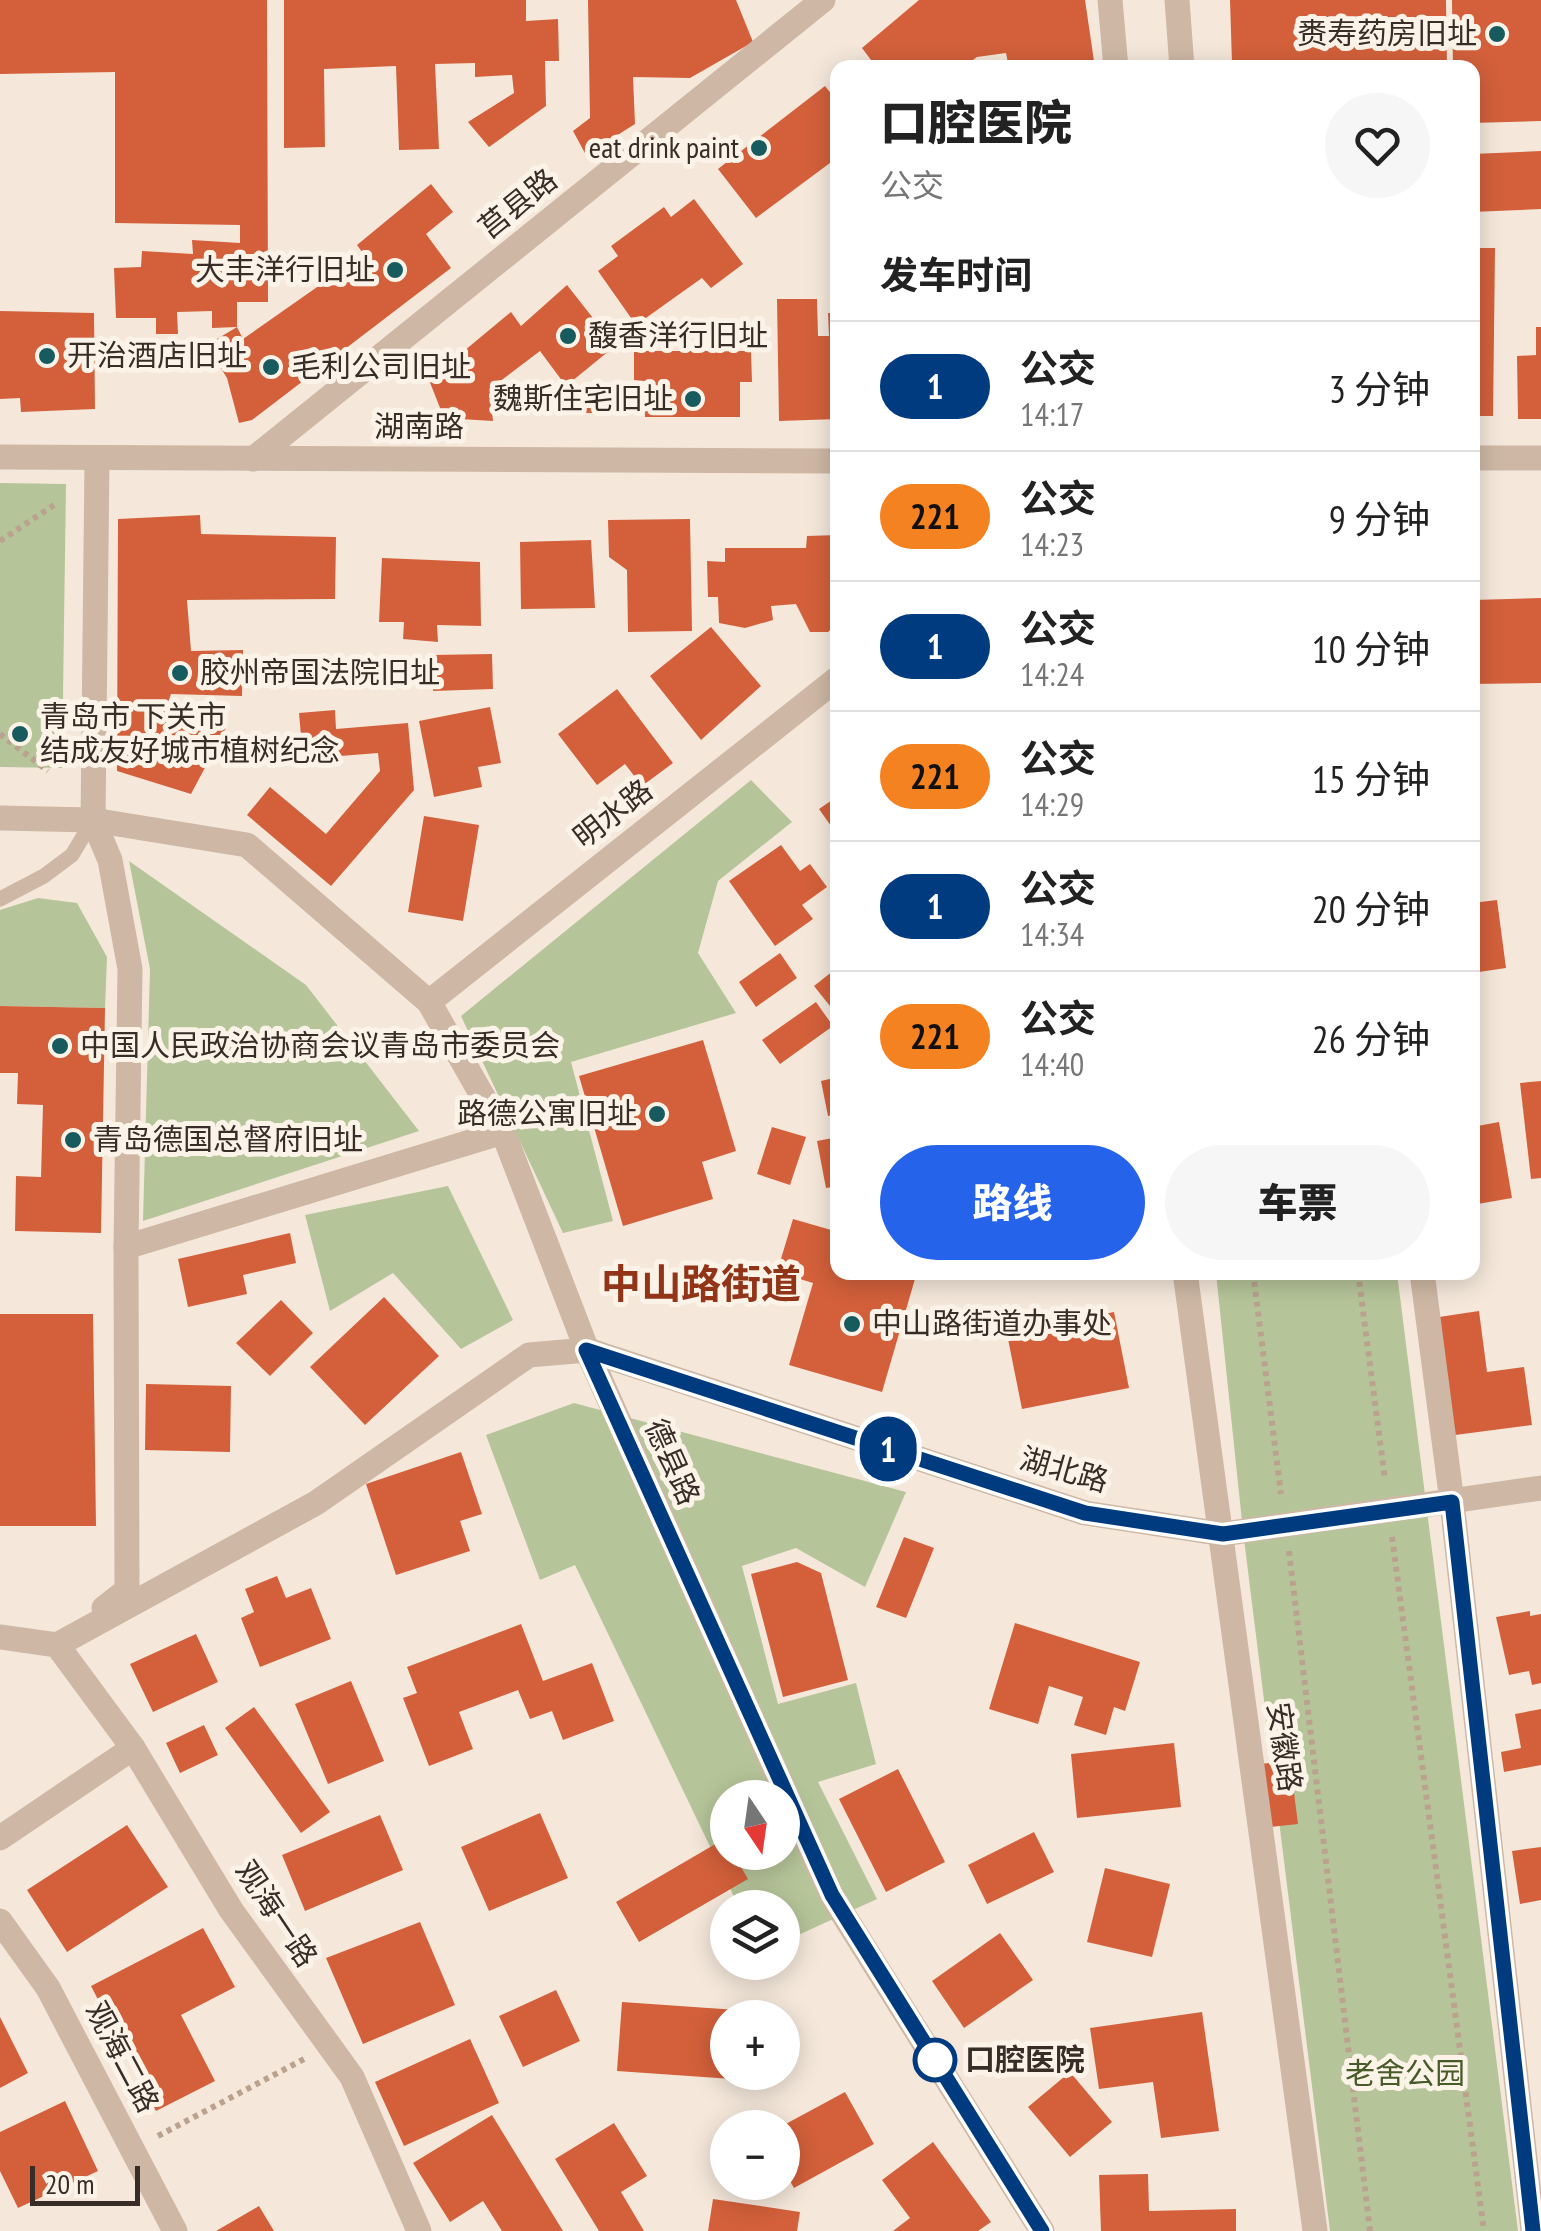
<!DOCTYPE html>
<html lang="zh">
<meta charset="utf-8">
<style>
body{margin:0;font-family:"PT Sans Narrow","Noto Sans SC",sans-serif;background:#f6f6f6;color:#222;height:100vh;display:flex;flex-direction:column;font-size:38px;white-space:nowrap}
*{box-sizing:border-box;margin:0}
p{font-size:32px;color:#767676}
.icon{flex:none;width:55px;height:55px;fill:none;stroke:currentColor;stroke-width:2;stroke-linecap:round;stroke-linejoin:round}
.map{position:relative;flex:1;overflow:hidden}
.drawer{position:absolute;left:830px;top:60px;width:650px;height:1220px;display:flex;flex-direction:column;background:#fff;border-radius:20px;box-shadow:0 5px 25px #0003}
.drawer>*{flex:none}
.badge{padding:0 20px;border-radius:32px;font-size:35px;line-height:65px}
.needle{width:65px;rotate:167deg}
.fabs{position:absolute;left:710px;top:1780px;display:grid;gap:20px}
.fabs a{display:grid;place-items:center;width:90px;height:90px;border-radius:50%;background:#fff;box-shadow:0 5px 25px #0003;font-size:50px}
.scale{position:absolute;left:30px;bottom:25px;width:110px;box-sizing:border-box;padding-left:10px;border:5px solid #392d27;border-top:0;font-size:28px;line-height:35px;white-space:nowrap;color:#392d27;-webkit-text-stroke:8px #fbf3e8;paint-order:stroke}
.map>.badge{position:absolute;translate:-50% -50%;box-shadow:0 0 0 5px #fff}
h2{padding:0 50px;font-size:38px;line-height:90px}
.round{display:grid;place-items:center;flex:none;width:105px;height:105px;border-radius:52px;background:#f6f6f6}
.summary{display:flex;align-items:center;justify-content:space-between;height:170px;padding:0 50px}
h1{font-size:48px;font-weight:800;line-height:75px}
.action{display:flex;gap:20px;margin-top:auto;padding:20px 50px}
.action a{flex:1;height:115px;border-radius:60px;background:#2563eb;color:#fff;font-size:40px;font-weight:800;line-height:115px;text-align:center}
.action a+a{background:#f6f6f6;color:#222}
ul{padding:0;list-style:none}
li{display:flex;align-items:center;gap:30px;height:130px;padding:0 50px;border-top:2px solid #e0e0e0}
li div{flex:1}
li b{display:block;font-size:38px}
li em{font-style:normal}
li .badge{min-width:110px;font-weight:700;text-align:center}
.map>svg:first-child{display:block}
.green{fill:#b6c599;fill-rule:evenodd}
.building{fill:#d3603b}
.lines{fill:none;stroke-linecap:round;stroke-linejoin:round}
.path{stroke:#baa28f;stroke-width:6;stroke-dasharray:5 5;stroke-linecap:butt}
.service{stroke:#ceb8a5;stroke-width:15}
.minor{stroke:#ceb8a5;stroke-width:25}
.tertiary{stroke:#ceb8a5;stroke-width:25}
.line-casing{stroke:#fff;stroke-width:22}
.line{stroke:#003b80;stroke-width:15}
.poi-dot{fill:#185b5f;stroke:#fbf3e8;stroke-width:4}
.stop-dot{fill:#fff;stroke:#003b80;stroke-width:5}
.labels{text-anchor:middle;stroke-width:10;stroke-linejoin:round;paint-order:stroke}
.poi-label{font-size:30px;fill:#392d27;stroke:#fbf3e8;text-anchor:start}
.street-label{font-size:30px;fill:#392d27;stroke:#fbf3e8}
.stop-label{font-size:30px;font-weight:bold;fill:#392d27;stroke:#fbf3e8;text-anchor:start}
.park-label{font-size:30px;fill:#485a28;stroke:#fbf3e8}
.district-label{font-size:40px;font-weight:bold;fill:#913417;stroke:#fbf3e8}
</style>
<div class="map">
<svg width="1541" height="2231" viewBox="0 0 1541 2231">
<rect width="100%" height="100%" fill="#f5e8db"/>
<g class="green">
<polygon points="0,483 66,484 62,768 0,767"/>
<polygon points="751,780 792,822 718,881 698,953 736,1013 571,1062 613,1221 563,1233 461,1016"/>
<polygon points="129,861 306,985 419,1131 143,1221 150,969"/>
<polygon points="38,898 77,903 107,957 105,1008 0,1006 0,910"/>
<polygon points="448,1186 513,1320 461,1349 393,1273 330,1311 305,1215"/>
<polygon points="1216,1273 1397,1273 1518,2231 1330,2231 1243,1531"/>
<path d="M574,1403l332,89 -41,95 -69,-39 -54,18 36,138 78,-21 20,81 -58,18 59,117 -94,43 -1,-34 -43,-1 -164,-342 -35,15 -54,-145zM728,1798h54v54h-54z"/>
</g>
<g class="building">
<polygon points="0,0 267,0 268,302 237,302 237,327 212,328 212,311 177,312 178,334 156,334 156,318 116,318 114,268 141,267 142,251 193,254 192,240 240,243 240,225 115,223 115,72 0,74"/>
<polygon points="284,0 526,0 526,21 558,19 559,61 545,61 546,106 489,147 468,122 514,93 512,75 475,77 475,63 435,64 439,149 399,150 396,66 324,69 325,147 284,148"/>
<polygon points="588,0 736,0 753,42 690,78 633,77 635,124 586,155 573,131 590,118"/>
<polygon points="919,0 1085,0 1095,68 1009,68 1006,53 977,57 962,68 877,68 862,48"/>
<polygon points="1230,0 1446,0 1447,68 1336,68 1336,60 1232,63"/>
<polygon points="1452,0 1541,0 1541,121 1472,123 1472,68 1453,68"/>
<polygon points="825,86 838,102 838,157 756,218 718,169"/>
<polygon points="1541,151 1541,209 1472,212 1472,154"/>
<polygon points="431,184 453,212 426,234 451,268 252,420 239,423 227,378 207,345 237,327 243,339 320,285 313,275 329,261 338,273 365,256 357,245"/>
<polygon points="694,199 743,264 711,288 702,278 636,325 598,271 618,256 611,246 664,207 671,217"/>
<polygon points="1472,248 1495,248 1493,416 1472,416"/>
<polygon points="567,285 615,346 566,386 540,351 490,389 493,421 444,418 429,380 511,312 521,326"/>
<polygon points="777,299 817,299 818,336 829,336 828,313 838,313 838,419 779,421"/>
<polygon points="0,311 94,313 95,409 21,412 20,398 0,399"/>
<polygon points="1536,327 1541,327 1541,419 1518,419 1517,356 1536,355"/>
<polygon points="634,351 751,351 752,382 740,382 740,417 645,417 645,381 634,380"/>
<polygon points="523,390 612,391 612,413 523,413"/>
<polygon points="200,515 201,534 336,537 335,599 187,600 191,651 243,650 242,696 171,694 165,712 226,728 191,794 117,771 118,519"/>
<polygon points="690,519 692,631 628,632 627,570 609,557 608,520"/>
<polygon points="838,535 838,623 828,632 810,632 796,604 771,606 773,620 745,628 719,623 718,597 708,597 707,561 725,562 725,548 806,548 807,536"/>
<polygon points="591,540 595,608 521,609 520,542"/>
<polygon points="382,558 480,562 481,626 437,625 438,642 403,639 404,622 379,622"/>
<polygon points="1541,598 1541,683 1472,684 1472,600"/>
<polygon points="711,627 761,686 701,740 650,676"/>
<polygon points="492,654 493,689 433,691 432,655"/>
<polygon points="617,689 673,763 642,786 625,764 597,785 558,734"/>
<polygon points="490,707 501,763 478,767 482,787 434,797 419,721"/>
<polygon points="335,710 336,729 408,723 414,790 331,886 247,815 270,787 326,834 380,771 378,753 303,759 299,713"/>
<polygon points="838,796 838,836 819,809"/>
<polygon points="424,816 479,825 463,921 408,912"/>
<polygon points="781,845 800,871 810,864 827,887 802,905 813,919 775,946 729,881"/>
<polygon points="1497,900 1506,968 1472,973 1472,903"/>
<polygon points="780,953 797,978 756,1007 739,982"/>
<polygon points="838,967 838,1016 814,986"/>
<polygon points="816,1002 833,1026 780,1064 762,1040"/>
<polygon points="0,1006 105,1008 101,1233 15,1231 16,1176 41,1177 43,1105 17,1104 18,1073 0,1073"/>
<polygon points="703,1040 736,1151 702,1162 713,1199 623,1226 579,1076"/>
<polygon points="838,1077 838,1114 828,1116 821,1081"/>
<polygon points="1541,1081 1541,1178 1531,1179 1520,1083"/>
<polygon points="1499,1122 1512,1198 1472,1205 1472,1127"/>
<polygon points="772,1127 806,1137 790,1185 757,1174"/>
<polygon points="838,1137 838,1186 826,1188 817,1141"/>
<polygon points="793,1219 838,1232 838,1272 917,1272 882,1392 789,1365 813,1283 777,1272"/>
<polygon points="290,1233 296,1263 243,1275 247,1294 188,1307 178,1259"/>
<polygon points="384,1297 439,1356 365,1425 310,1367"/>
<polygon points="281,1300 313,1333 270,1376 236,1343"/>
<polygon points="1479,1311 1487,1372 1524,1367 1532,1425 1455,1435 1439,1317"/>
<polygon points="1114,1312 1129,1388 1022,1409 1007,1334"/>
<polygon points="0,1314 93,1314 96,1526 0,1526"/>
<polygon points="146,1384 231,1386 230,1452 145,1450"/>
<polygon points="461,1452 482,1514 460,1521 470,1551 396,1575 366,1484"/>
<polygon points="904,1537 934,1548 906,1618 876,1607"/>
<polygon points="797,1562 821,1573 848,1680 783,1697 751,1574"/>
<polygon points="277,1576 286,1598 311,1588 331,1639 260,1667 241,1618 254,1612 245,1589"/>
<polygon points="1530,1611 1530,1616 1541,1614 1541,1683 1532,1685 1529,1671 1509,1675 1496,1617"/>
<polygon points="1015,1623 1140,1662 1125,1711 1114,1707 1106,1735 1074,1725 1083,1697 1049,1686 1038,1724 989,1709"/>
<polygon points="521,1624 543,1681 592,1663 614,1721 563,1740 552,1711 530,1719 518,1690 459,1712 473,1749 429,1766 403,1698 417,1693 407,1667"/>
<polygon points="196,1634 218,1682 153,1712 130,1664"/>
<polygon points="351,1681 384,1761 328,1784 295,1704"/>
<polygon points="254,1707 330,1812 301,1833 225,1728"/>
<polygon points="1541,1709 1541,1765 1504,1772 1501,1752 1521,1748 1515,1714"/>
<polygon points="204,1725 218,1755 180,1773 166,1743"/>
<polygon points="1174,1743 1181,1807 1077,1818 1071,1754"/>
<polygon points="1290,1761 1298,1824 1269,1827 1260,1764"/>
<polygon points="898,1769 945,1862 886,1892 839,1799"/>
<polygon points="540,1813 568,1878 489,1911 461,1847"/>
<polygon points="380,1815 403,1870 305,1911 282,1855"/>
<polygon points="127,1825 168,1887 67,1952 27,1890"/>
<polygon points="1034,1832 1054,1872 987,1904 968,1865"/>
<polygon points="724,1839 728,1852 732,1852 748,1879 639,1942 616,1902"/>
<polygon points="1541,1847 1541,1900 1520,1904 1512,1851"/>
<polygon points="1105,1868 1170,1884 1152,1957 1087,1942"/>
<polygon points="420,1922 455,2005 363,2044 326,1958"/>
<polygon points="203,1928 235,1987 181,2015 215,2081 156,2111 91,1986"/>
<polygon points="1000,1933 1033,1980 964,2028 932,1981"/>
<polygon points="556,1990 580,2041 523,2067 499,2016"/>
<polygon points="622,2002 737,2010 737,2018 728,2018 728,2072 733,2072 732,2079 617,2071"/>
<polygon points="1202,2012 1219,2131 1161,2138 1153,2082 1099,2089 1090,2028"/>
<polygon points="0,2017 28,2073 0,2088"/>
<polygon points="470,2039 499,2103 404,2146 375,2082"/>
<polygon points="1070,2072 1112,2122 1070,2157 1028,2107"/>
<polygon points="845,2092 874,2144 794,2188 782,2167 782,2126"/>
<polygon points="65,2101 98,2171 18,2208 0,2171 0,2132"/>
<polygon points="492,2115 563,2231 502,2231 483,2201 450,2222 413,2163"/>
<polygon points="614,2123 647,2176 621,2192 644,2231 599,2231 555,2159"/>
<polygon points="933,2142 991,2222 978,2231 893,2231 910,2218 882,2180"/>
<polygon points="1148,2174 1149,2211 1236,2209 1236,2231 1101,2231 1099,2175"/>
<polygon points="713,2199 800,2212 797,2231 708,2231"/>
<polygon points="259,2206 274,2231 216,2231"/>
</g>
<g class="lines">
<g class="path">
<polyline points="0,541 54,505"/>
<polyline points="0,734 48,771"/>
<polyline points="1253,1272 1281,1494"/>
<polyline points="1358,1272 1385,1480"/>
<polyline points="1392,1537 1484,2231"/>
<polyline points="1289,1551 1370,2231"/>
<polyline points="158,2136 306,2058"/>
</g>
<polyline class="service" points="0,899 44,876 72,855 93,820"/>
<g class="minor">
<polyline points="97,459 93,820 110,860 130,969 126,1247 127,1590 104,1608"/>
<polyline points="253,459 823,0"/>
<polyline points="429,1002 838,678"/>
<polyline points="126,1247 503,1132"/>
<polyline points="1185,1272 1315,2231"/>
<polyline points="1422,1272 1452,1502 1533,2231"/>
<polyline points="0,1637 57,1645 133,1748 231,1910 352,2077 419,2231"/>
<polyline points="57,1645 316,1503 529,1355 587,1350 1085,1513 1223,1534 1541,1488"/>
<polyline points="0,1838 133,1748"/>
<polyline points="0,1921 48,1988 175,2231"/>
</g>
<g class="tertiary">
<polyline points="1110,0 1116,68"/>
<polyline points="1177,0 1182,68"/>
<polyline points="0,457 838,461"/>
<polyline points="1472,458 1541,458"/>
<polyline points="0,818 93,820 247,845 429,1002 503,1132 587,1350 831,1895 1042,2231"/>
</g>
</g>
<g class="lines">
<g class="line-casing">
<polyline id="line" points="1042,2231 832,1895 586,1350 1085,1513 1223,1534 1452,1502 1533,2231"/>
</g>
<use href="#line" class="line"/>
</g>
<g class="poi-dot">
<circle cx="1497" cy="34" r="10"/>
<circle cx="759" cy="148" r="10"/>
<circle cx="395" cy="270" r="10"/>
<circle cx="568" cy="336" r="10"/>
<circle cx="47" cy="356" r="10"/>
<circle cx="271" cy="367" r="10"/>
<circle cx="693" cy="399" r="10"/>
<circle cx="180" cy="673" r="10"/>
<circle cx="20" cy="734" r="10"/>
<circle cx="60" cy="1046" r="10"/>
<circle cx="657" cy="1114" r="10"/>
<circle cx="73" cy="1140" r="10"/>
<circle cx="852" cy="1324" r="10"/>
</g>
<circle class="stop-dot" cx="935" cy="2060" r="20"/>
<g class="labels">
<g class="poi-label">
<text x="1477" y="44" text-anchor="end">赉寿药房旧址</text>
<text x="739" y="158" text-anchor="end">eat drink paint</text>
<text x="375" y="280" text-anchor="end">大丰洋行旧址</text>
<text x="588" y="346">馥香洋行旧址</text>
<text x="67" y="366">开治酒店旧址</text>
<text x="291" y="377">毛利公司旧址</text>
<text x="673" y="409" text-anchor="end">魏斯住宅旧址</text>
<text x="200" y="683">胶州帝国法院旧址</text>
<text x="40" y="727">青岛市 下关市<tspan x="40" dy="34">结成友好城市植树纪念</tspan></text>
<text x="80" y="1056">中国人民政治协商会议青岛市委员会</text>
<text x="637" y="1124" text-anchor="end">路德公寓旧址</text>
<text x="93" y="1150">青岛德国总督府旧址</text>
<text x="872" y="1334">中山路街道办事处</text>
</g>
<g class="street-label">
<text transform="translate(518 204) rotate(-39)" y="10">莒县路</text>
<text x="419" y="437">湖南路</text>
<text transform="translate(613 814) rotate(-38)" y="10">明水路</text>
<text transform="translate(672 1462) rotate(66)" y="10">德县路</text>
<text transform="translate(1064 1470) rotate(16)" y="10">湖北路</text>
<text transform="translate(1284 1747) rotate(82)" y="10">安徽路</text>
<text transform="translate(276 1914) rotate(56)" y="10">观海一路</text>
<text transform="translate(122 2057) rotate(62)" y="10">观海二路</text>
</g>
<g class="stop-label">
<text x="965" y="2070">口腔医院</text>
</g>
<g class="park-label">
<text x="1405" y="2084">老舍公园</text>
</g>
<g class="district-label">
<text x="701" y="1298">中山路街道</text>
</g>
</g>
</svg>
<div class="fabs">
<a><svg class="needle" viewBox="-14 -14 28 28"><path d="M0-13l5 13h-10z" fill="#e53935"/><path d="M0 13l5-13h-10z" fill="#767676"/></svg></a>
<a><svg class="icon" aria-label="layers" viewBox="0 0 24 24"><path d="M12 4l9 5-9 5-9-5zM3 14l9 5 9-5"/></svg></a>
<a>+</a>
<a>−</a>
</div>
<div class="scale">20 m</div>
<b class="badge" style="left:888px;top:1449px;background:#003b80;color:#fff">1</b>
<section class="drawer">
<div class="summary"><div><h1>口腔医院</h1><p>公交</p></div><a class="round"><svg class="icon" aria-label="heart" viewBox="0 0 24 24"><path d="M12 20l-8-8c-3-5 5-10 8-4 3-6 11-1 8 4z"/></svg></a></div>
<h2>发车时间</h2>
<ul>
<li><span class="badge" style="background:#003b80;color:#fff">1</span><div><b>公交</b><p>14:17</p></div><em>3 分钟</em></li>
<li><span class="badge" style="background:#f58220;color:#111">221</span><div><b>公交</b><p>14:23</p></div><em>9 分钟</em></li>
<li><span class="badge" style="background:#003b80;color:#fff">1</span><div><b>公交</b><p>14:24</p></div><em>10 分钟</em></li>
<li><span class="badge" style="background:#f58220;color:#111">221</span><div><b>公交</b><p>14:29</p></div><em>15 分钟</em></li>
<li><span class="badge" style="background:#003b80;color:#fff">1</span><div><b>公交</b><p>14:34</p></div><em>20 分钟</em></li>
<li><span class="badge" style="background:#f58220;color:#111">221</span><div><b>公交</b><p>14:40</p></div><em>26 分钟</em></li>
</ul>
<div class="action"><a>路线</a><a>车票</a></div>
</section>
</div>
